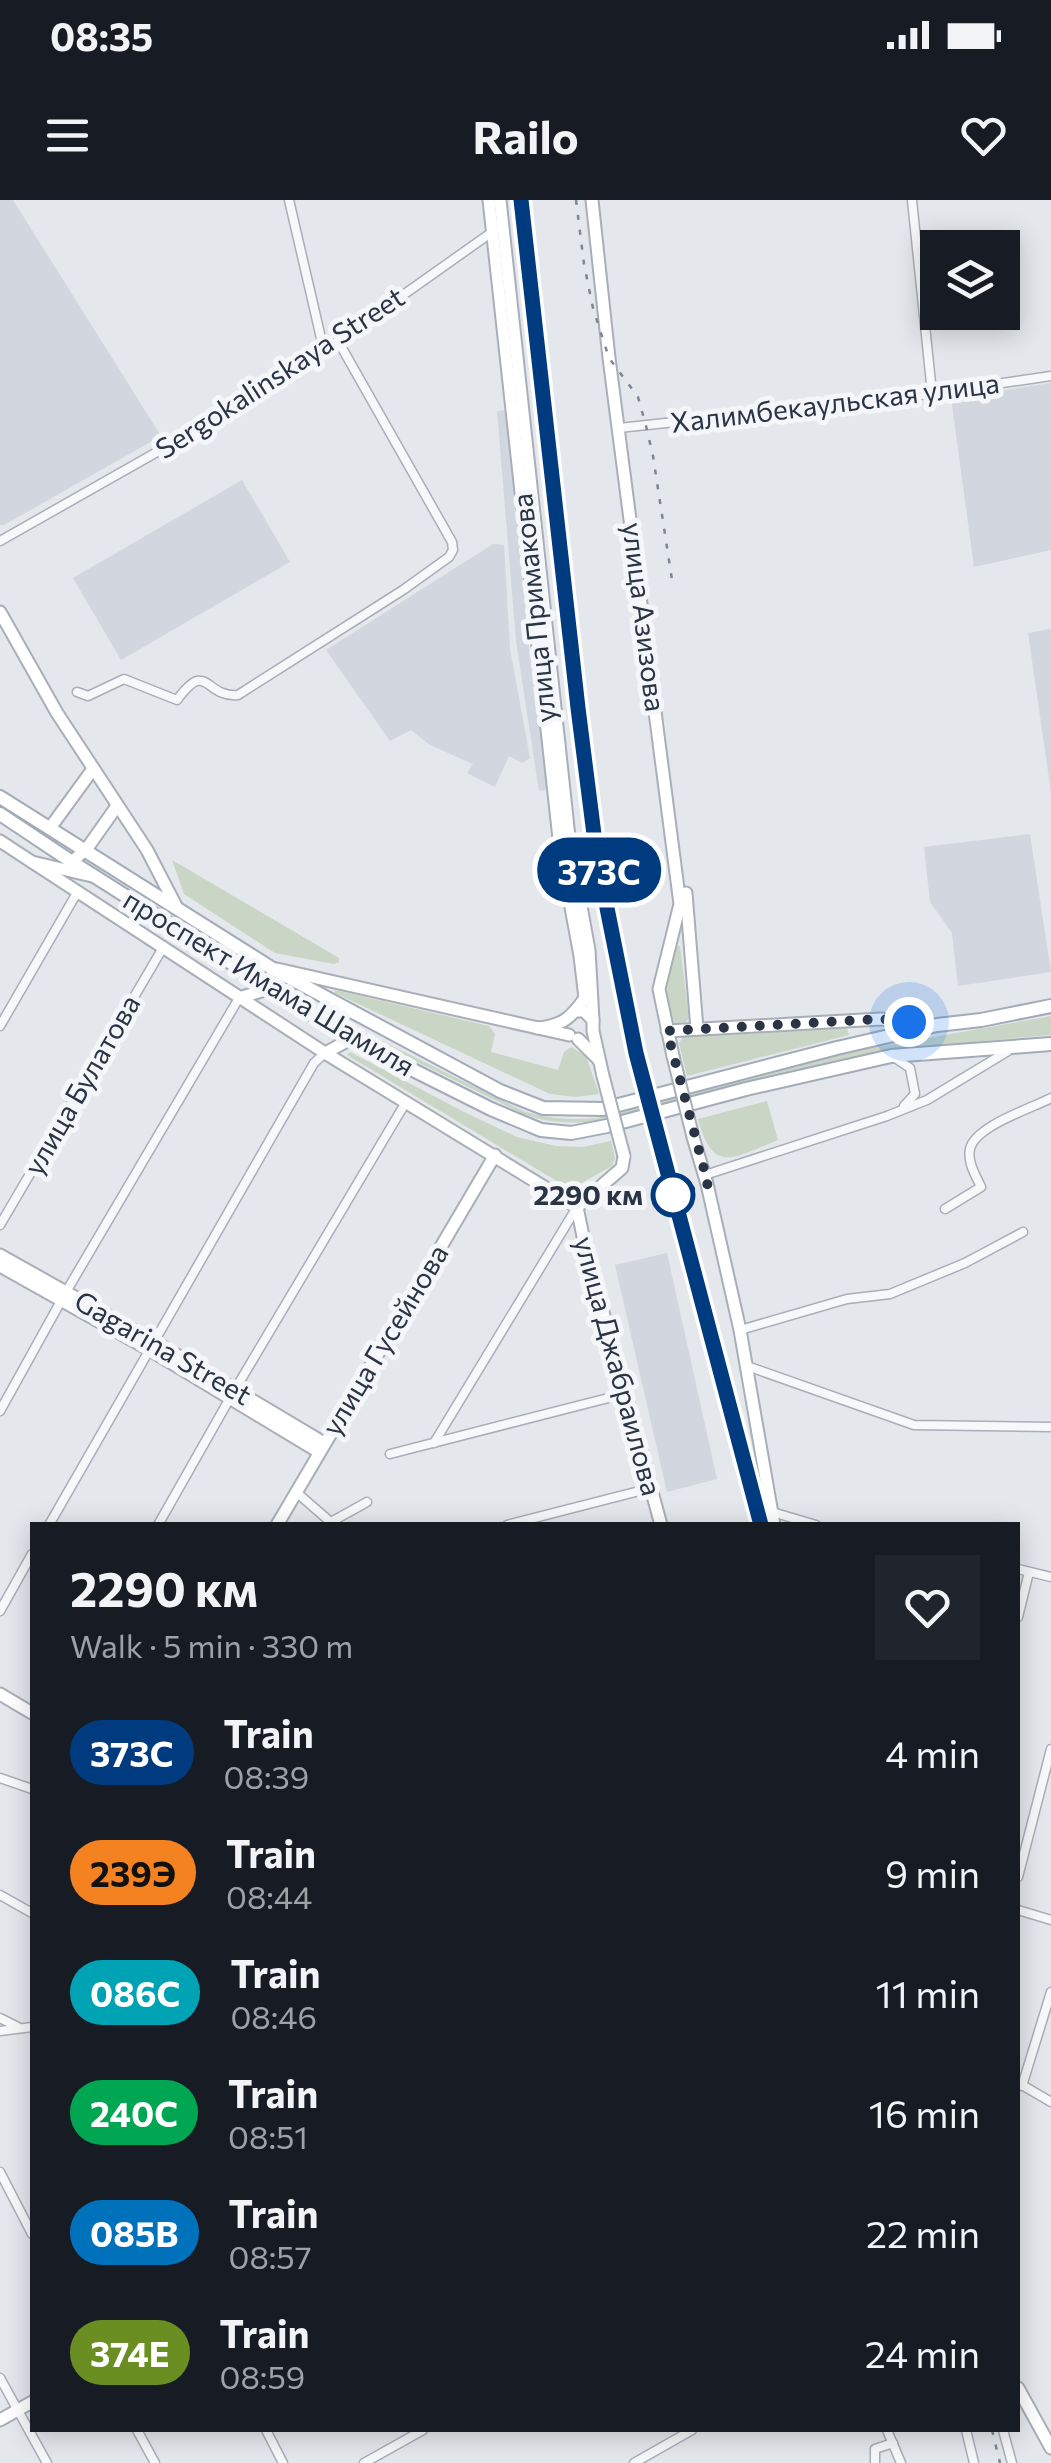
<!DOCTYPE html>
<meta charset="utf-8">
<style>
body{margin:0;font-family:Commissioner,sans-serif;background:#20242c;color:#f1f3f6;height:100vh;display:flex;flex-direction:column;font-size:38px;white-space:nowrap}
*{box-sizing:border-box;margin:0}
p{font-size:32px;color:#9ea1a6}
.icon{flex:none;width:55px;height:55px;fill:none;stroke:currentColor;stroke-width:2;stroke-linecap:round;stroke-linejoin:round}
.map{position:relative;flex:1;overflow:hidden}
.side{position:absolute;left:30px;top:1322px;width:990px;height:910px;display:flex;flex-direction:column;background:#171b24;border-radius:0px;box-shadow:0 5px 25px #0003}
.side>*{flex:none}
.badge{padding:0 20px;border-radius:32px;font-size:35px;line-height:65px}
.controls{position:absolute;left:920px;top:30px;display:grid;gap:20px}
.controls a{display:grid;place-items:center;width:100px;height:100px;border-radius:0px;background:#171b24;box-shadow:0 5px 25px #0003;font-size:50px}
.you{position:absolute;width:50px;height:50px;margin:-25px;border:8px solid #fff;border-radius:50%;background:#1a73e8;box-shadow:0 0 0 15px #1a73e833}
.map>.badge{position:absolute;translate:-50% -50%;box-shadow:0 0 0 5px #fff}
.round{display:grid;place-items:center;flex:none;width:105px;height:105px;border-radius:0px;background:#20242c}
.headline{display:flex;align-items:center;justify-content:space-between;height:170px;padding:0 40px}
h1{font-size:48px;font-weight:700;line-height:75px}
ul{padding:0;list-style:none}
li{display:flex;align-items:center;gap:30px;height:120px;padding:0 40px}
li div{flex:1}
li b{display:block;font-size:38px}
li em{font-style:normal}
li .badge{min-width:110px;font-weight:700;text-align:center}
.status{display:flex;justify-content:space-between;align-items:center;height:70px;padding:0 50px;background:#171b24;direction:ltr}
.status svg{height:28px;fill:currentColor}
header{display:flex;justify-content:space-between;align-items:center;height:130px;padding:0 40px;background:#171b24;font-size:45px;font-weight:700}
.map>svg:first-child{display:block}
.built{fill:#d2d6de}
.green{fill:#c9d6c5}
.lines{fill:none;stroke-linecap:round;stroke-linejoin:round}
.street-casing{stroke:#a9aeb7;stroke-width:11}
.secondary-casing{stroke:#a9aeb7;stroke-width:15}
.primary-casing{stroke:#a3abb8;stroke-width:16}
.street{stroke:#f7f8fa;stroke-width:8}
.secondary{stroke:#fff;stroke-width:11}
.primary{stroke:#fff;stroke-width:12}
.rail{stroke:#7d8696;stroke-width:2.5;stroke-dasharray:5 10;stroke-linecap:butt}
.secondary-bridge-casing{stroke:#a9aeb7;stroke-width:15;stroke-linecap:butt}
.secondary-bridge{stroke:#fff;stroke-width:11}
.line-casing{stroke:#fff;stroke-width:22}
.line{stroke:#003b80;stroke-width:15}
.walk{stroke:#2b3445;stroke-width:10;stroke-dasharray:0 18}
.stop-dot{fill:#fff;stroke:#003b80;stroke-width:5}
.labels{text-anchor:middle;stroke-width:10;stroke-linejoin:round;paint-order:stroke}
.street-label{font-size:28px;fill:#2b3445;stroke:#f4f6f9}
.stop-label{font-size:28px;font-weight:bold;fill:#2b3445;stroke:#f4f6f9;text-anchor:end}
</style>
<div class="status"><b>08:35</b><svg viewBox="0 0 49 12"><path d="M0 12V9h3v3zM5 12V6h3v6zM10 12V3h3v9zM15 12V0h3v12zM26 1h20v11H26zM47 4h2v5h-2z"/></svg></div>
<header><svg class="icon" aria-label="menu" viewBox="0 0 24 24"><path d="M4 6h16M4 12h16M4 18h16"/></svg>Railo<svg class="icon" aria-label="heart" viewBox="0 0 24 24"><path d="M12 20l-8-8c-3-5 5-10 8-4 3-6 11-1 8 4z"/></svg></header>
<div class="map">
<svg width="1051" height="2263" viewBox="0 0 1051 2263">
<rect width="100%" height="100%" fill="#e4e7ec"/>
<g class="built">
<polygon points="0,0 13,0 161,236 4,325 0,325"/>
<polygon points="1051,183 1051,350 974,367 951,198"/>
<polygon points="508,210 528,439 550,589 539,591 516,441 497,211"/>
<polygon points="242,280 290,362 121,460 73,378"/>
<polygon points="493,344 504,345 510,449 530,558 522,563 509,556 495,587 467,573 473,564 430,545 411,530 390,541 326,450"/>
<polygon points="1051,429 1051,592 1028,433"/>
<polygon points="1030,634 1051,772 958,786 952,733 930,702 924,647"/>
<polygon points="667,1053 717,1279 667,1292 615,1065"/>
</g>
<g class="green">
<polygon points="172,660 339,758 339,762 334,764 275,753 184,694"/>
<path d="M676,746h4l9,72 -3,4 -11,1c-15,-22 -5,-53 1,-77z"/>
<polygon points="335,790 489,826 495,834 491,852 558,870 564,852 571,847 586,856 599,894 575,897 550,894 335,793"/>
<path d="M1051,816v19l-157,14 -54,11 -243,61c-27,3 -49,2 -74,-7l-163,-80 -26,-17 189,94c25,8 47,9 74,7l241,-64z"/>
<polygon points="847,828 849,835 687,876 679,843 683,837"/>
<polygon points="350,852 464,912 517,937 556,946 583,947 611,941 615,958 612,966 576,986 565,986 347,855"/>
<path d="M767,901l11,39c-43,17 -65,36 -80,-21z"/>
</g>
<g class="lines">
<g class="street-casing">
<g id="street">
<polyline points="289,0 324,151"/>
<polyline points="912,0 932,193"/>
<polyline points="619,228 907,197 1051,176"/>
<polyline points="0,341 254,197 324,151 495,30"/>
<path d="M77,492l11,4 36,-17 53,21c31,-42 27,-2 61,-5l165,-105 46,-33 4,-7 -1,-8 -114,-201"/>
<polyline points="0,826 78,691"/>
<polyline points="895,858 910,868 915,894 904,906"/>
<polyline points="705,975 887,916 927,900 1008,851"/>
<path d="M945,1009l36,-22c-5,-11 -14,-25 -11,-38 5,-23 62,-41 81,-51"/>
<polyline points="0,1025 164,746"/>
<polyline points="740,1130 847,1099 890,1094 965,1063 1023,1032"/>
<polyline points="747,1166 914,1225 1051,1227"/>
<polyline points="0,1211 66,1092 239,798"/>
<polyline points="434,1243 577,1007"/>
<polyline points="390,1254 624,1194"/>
<polyline points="296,1292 334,1325"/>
<polyline points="772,1312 816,1325"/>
<polyline points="331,1322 367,1302"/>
<polyline points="49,1325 314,863 325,853"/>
<polyline points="158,1325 230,1198 406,902"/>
<polyline points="507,1325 651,1288"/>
<polyline points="1018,1369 1051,1377"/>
<polyline points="0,1411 32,1354"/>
<polyline points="1018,1417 1029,1372"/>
<polyline points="0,1578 32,1589"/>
<polyline points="1018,1677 1051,1549"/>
<polyline points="0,1695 32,1713"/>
<polyline points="1018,1710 1051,1720"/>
<polyline points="0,1818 18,1827"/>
<polyline points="0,1831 32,1827"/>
<polyline points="1022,1885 1051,1902"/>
<polyline points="1022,1886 1051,1792"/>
<polyline points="0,1972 32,2034"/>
<polyline points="0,2178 47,2263"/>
<polyline points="137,2230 155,2263"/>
<polyline points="266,2230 283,2263"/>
<polyline points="887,2230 901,2263"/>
<polyline points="966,2230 974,2263"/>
<polyline points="1003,2230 1012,2263"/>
<polyline points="364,2263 423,2230"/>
<polyline points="634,2263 692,2230"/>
<polyline points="875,2263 875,2249 893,2243"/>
</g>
</g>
<g class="secondary-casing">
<g id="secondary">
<path d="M489,0l71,648 20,108 5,42c-14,20 -23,28 -48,30"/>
<polyline points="500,0 570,646 589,750 593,820"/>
<polyline points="592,0 609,158 680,704 659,789 673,856"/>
<polyline points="0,412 57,513 147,650 176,706"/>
<polyline points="50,628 93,569"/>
<polyline points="0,641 32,662 92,676"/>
<polyline points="32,662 325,853 577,1007"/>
<polyline points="72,662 88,647 117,606"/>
<polyline points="686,693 697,829"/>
<polyline points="277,769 569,835"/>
<polyline points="239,798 271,788"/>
<polyline points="575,811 584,811 593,820 593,831 603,876"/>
<polyline points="667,831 881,819 932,825"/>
<polyline points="578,839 599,860"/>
<polyline points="325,853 351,839"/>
<polyline points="693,937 707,984 740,1130 774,1325"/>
<polyline points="577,1007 585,1046 661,1325"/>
<polyline points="577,1007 622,968 624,956"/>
<polyline points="0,1055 155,1142 324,1243"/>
<polyline points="0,1066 155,1153 319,1252"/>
<polyline points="277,1325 495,955"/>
<polyline points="0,1494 32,1513"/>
<polyline points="1018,2188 1051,2248"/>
<polyline points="0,2220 32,2202"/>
</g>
</g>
<g class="primary-casing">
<g id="primary">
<polyline points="0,597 273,769 500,891 543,908 603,909 837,848 937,825 981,820 1051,806"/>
<polyline points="0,614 72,662 351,839 491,909 541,930 571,933 607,926 746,889 891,856 1051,844"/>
</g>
</g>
<use href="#street" class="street"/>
<use href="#secondary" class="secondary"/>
<use href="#primary" class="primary"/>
<g class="rail">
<polyline points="521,0 582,547 597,658 636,853 761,1325"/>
<polyline points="576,0 584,64 593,108 609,158 638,197 646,226 653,256 672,380"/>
<polyline points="992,2230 1000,2263"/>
</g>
<g class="secondary-bridge-casing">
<g id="secondary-bridge">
<polyline points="673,856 693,937"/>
<polyline points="603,876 624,956"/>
</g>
</g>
<use href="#secondary-bridge" class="secondary-bridge"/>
</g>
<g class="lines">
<g class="line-casing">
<polyline id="line" points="521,0 578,508 597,658 636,853 761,1325"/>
</g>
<use href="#line" class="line"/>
<polyline class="walk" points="673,995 708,984 667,831 881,819 909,822"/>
</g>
<circle class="stop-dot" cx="673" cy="995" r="20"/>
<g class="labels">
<g class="street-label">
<text transform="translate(280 173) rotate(-33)" y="10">Sergokalinskaya Street</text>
<text transform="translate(835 203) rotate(-7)" y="10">Халимбекаульская улица</text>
<text transform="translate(534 408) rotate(-96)" y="10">улица Примакова</text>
<text transform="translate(644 417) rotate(83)" y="10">улица Азизова</text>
<text transform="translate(269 783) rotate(31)" y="10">проспект Имама Шамиля</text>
<text transform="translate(82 885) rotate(-60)" y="10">улица Булатова</text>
<text transform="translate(385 1140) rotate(-59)" y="10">улица Гусейнова</text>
<text transform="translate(163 1148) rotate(30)" y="10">Gagarina Street</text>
<text transform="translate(618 1166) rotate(75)" y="10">улица Джабраилова</text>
</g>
<g class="stop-label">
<text x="643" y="1005">2290 км</text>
</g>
</g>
</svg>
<div class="controls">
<a><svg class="icon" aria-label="layers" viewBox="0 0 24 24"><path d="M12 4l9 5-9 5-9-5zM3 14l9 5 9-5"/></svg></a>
</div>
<div class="you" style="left:909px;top:822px"></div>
<b class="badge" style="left:599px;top:670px;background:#003b80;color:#fff">373C</b>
<section class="side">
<div class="headline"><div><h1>2290 км</h1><p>Walk · 5 min · 330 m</p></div><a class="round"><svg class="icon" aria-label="heart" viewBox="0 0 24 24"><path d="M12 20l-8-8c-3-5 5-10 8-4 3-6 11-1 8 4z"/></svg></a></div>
<ul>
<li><span class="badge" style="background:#003b80;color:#fff">373C</span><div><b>Train</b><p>08:39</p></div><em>4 min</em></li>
<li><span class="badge" style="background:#f58220;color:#111">239Э</span><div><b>Train</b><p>08:44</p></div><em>9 min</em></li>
<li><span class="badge" style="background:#00a3b4;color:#fff">086С</span><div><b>Train</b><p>08:46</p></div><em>11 min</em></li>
<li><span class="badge" style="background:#00a651;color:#fff">240С</span><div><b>Train</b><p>08:51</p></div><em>16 min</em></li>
<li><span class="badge" style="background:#0072bc;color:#fff">085В</span><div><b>Train</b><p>08:57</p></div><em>22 min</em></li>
<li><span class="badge" style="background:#6b8e23;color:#fff">374Е</span><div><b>Train</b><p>08:59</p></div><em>24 min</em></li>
</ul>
</section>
</div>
